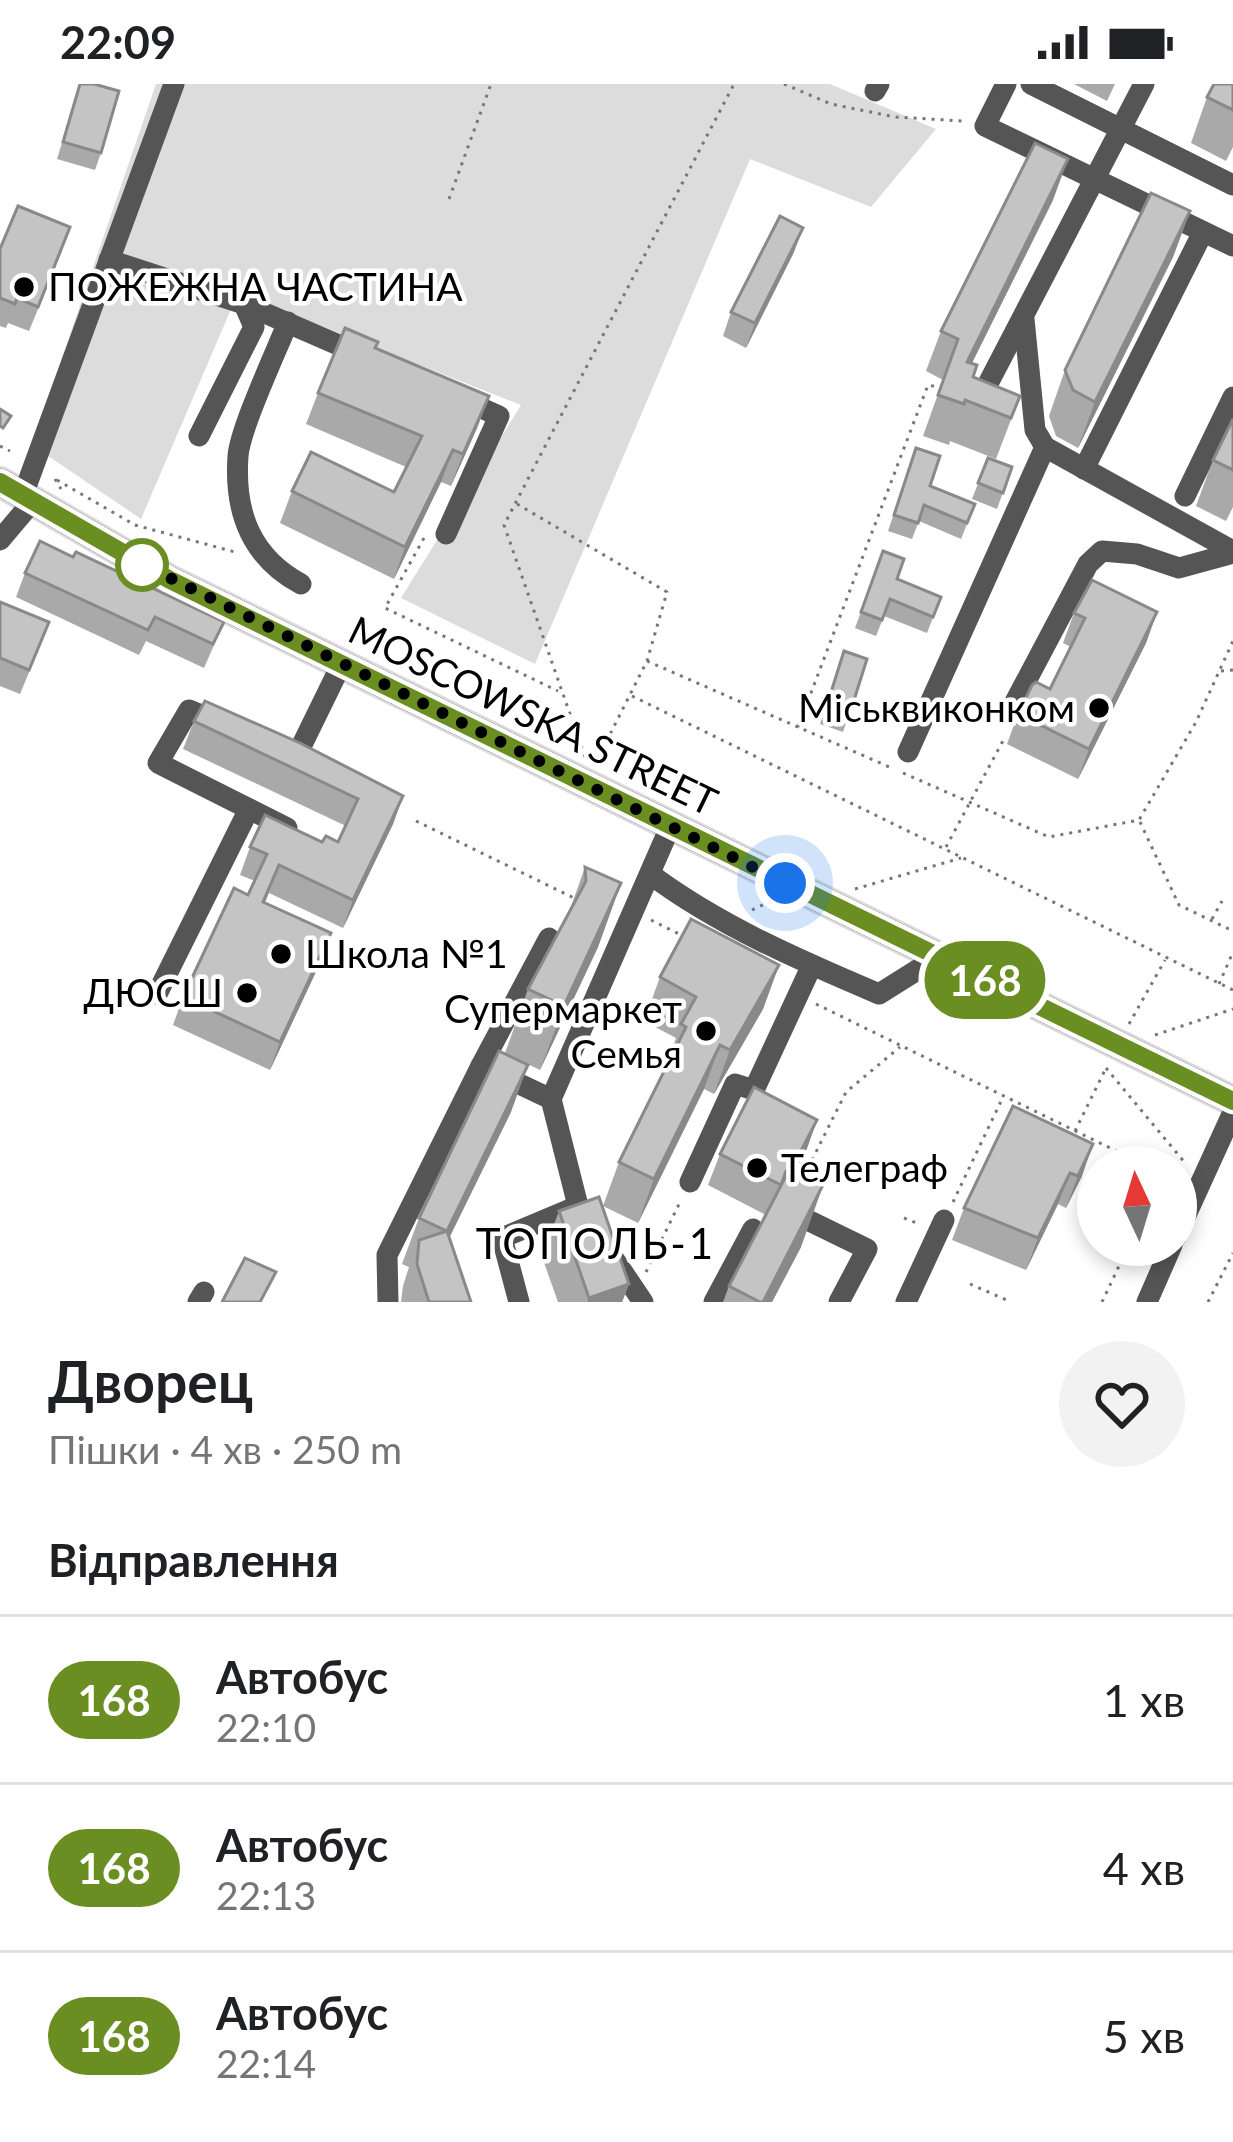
<!DOCTYPE html>
<html lang="uk">
<meta charset="utf-8">
<style>
body{margin:0;font-family:Lato,sans-serif;background:#f2f2f2;color:#202124;height:100vh;display:flex;flex-direction:column;font-size:45px;white-space:nowrap}
*{box-sizing:border-box;margin:0}
p{font-size:39px;color:#757577}
.icon{flex:none;width:66px;height:66px;fill:none;stroke:currentColor;stroke-width:2;stroke-linecap:round;stroke-linejoin:round}
.map{position:relative;height:1218px;overflow:hidden}
.drawer{display:flex;flex-direction:column;background:#fff;flex:1}
.drawer>*{flex:none}
.badge{padding:0 24px;border-radius:39px;font-size:42px;line-height:78px}
.needle{width:78px;rotate:356deg}
.tools{position:absolute;left:1077px;top:1062px;display:grid;gap:24px}
.tools a{display:grid;place-items:center;width:120px;height:120px;border-radius:50%;background:#fff;box-shadow:0 6px 18px #0003;font-size:60px}
.you{position:absolute;width:60px;height:60px;margin:-30px;border:9px solid #fff;border-radius:50%;background:#1a73e8;box-shadow:0 0 0 18px #1a73e833}
.map>.badge{position:absolute;translate:-50% -50%;box-shadow:0 0 0 6px #fff}
h2{padding:0 48px;font-size:45px;line-height:108px}
.round{display:grid;place-items:center;flex:none;width:126px;height:126px;border-radius:63px;background:#f2f2f2}
.headline{display:flex;align-items:center;justify-content:space-between;height:204px;padding:0 48px}
h1{font-size:57px;font-weight:700;line-height:90px}
ul{padding:0;list-style:none}
li{display:flex;align-items:center;gap:36px;height:168px;padding:0 48px;border-top:3px solid #e0e0e0}
li div{flex:1}
li b{display:block;font-size:45px}
li em{font-style:normal}
li .badge{min-width:132px;font-weight:700;text-align:center}
.status{display:flex;justify-content:space-between;align-items:center;height:84px;padding:0 60px;background:#fff;direction:ltr}
.status svg{height:33px;fill:currentColor}
.map>svg:first-child{display:block}
.green{fill:#dcdcdc}
.lines{fill:none;stroke-linecap:round;stroke-linejoin:round}
.major-casing{stroke:#dbdbdb;stroke-width:32}
.path{stroke:#777;stroke-width:3;stroke-dasharray:3 6;stroke-linecap:butt}
.minor{stroke:#555;stroke-width:21}
.major{stroke:#000;stroke-width:27}
.wall{fill:#a9a9a9}
.shaded-wall{fill:#898989}
.building{fill:#c4c4c4;stroke:#898989;stroke-width:3}
.line-casing{stroke:#fff;stroke-width:27}
.line{stroke:#6b8e23;stroke-width:18}
.walk{stroke:#000;stroke-width:12;stroke-dasharray:0 21.6}
.poi-dot{fill:#000;stroke:#fff;stroke-width:4.5}
.stop-dot{fill:#fff;stroke:#6b8e23;stroke-width:6}
.labels{text-anchor:middle;stroke-width:9;stroke-linejoin:round;paint-order:stroke}
.poi-label{font-size:39px;fill:#000;stroke:#fff;text-anchor:start}
.street-label{font-size:39px;fill:#000;stroke:#fff}
.neighbourhood-label{font-size:42px;letter-spacing:3px;fill:#000;stroke:#fff}
</style>
<div class="status"><b>22:09</b><svg viewBox="0 0 49 12"><path d="M0 12V9h3v3zM5 12V6h3v6zM10 12V3h3v9zM15 12V0h3v12zM26 1h20v11H26zM47 4h2v5h-2z"/></svg></div>
<div class="map">
<svg width="1233" height="1218" viewBox="0 0 1233 1218">
<rect width="100%" height="100%" fill="#fff"/>
<polygon class="green" points="156,0 830,0 936,45 871,123 750,75 535,580 401,514 521,321 238,209 141,435 32,361"/>
<g class="lines">
<g class="major-casing">
<polyline id="major" points="0,398 170,496 1233,1017"/>
</g>
<g class="path">
<polyline points="784,0 831,20 895,33 963,37"/>
<polyline points="449,115 491,0"/>
<polyline points="0,362 10,367"/>
<polyline points="55,395 61,405"/>
<polyline points="57,396 135,441 235,468"/>
<polyline points="517,420 667,508 647,577 597,676"/>
<polyline points="424,454 385,524 558,607"/>
<polyline points="647,577 894,685"/>
<polyline points="1221,587 1233,586"/>
<polyline points="632,612 1233,906"/>
<polyline points="798,643 928,301 942,304"/>
<polyline points="585,673 504,441 734,0"/>
<polyline points="903,689 1049,753 1139,736 1196,638 1233,557"/>
<polyline points="416,737 574,814"/>
<polyline points="1140,738 1179,821 1233,847"/>
<polyline points="946,763 1005,653"/>
<polyline points="855,805 961,774"/>
<polyline points="752,826 771,817"/>
<polyline points="1212,835 1222,817"/>
<polyline points="651,836 685,853"/>
<polyline points="1219,900 1233,868"/>
<polyline points="816,920 1149,1083"/>
<polyline points="1129,940 1165,876"/>
<polyline points="1155,951 1233,925"/>
<polyline points="1106,984 1186,1080"/>
<polyline points="1075,1047 1105,986"/>
<polyline points="804,1092 846,1008 900,963"/>
<polyline points="953,1118 1003,1013"/>
<polyline points="904,1134 919,1140"/>
<polyline points="646,1188 681,1116"/>
<polyline points="970,1200 1011,1218"/>
<polyline points="1102,1218 1129,1161"/>
<polyline points="1208,1218 1233,1169"/>
</g>
<g class="minor">
<polyline points="1006,0 985,42 1233,162"/>
<polyline points="1031,0 1233,101"/>
<polyline points="875,7 879,0"/>
<polyline points="109,176 244,220 254,243 199,352"/>
<polyline points="244,220 364,272"/>
<polyline points="1024,235 1035,346 1045,363"/>
<path d="M288,238c-12,30 -48,107 -50,134 -4,57 13,101 63,128"/>
<polyline points="980,315 1144,0"/>
<polyline points="1084,385 1203,148"/>
<polyline points="23,411 174,0"/>
<polyline points="1185,412 1233,313"/>
<polyline points="446,450 499,332 459,314"/>
<polyline points="0,456 33,417"/>
<polyline points="1015,618 1088,480 1102,467 1137,470 1179,484 1233,469"/>
<polyline points="220,639 189,626 158,679 287,744"/>
<polyline points="908,668 1045,363 1233,467"/>
<polyline points="296,673 341,581"/>
<path d="M650,790c68,51 151,87 229,120l59,-37"/>
<polyline points="549,854 481,982 551,1015 670,743"/>
<polyline points="157,910 249,725"/>
<polyline points="690,1098 735,1000 754,1006 812,881"/>
<polyline points="787,1126 867,1165 839,1218"/>
<polyline points="1176,1153 1233,1028"/>
<polyline points="612,1172 643,1218"/>
<polyline points="198,1218 204,1208"/>
<polyline points="388,1218 387,1171 481,982"/>
<polyline points="519,1218 502,1154 578,1122 551,1015"/>
<polyline points="714,1218 753,1145"/>
<polyline points="906,1218 944,1136"/>
<polyline points="1147,1218 1172,1161"/>
</g>
<use href="#major" class="major"/>
</g>
<g class="wall">
<polygon points="80,0 101,69 95,86 57,75"/>
<polygon points="1074,0 1115,0 1107,17"/>
<polygon points="1233,0 1233,63 1226,77 1191,59 1207,13"/>
<polygon points="1053,116 972,279 973,293 1020,312 996,375 950,357 949,361 923,352 943,296 926,287 941,247"/>
<polygon points="1190,127 1173,173 1078,364 1056,352 1049,332 1065,286"/>
<polygon points="0,165 62,167 29,247 8,239 6,244 0,242"/>
<polygon points="794,168 746,264 723,252 731,228"/>
<polygon points="375,264 489,312 477,344 451,402 441,398 394,495 280,439 292,407 394,408 406,383 306,340 318,309"/>
<polygon points="1233,335 1233,423 1226,437 1196,422 1213,376"/>
<polygon points="916,364 930,402 975,420 961,455 919,437 912,455 888,447"/>
<polygon points="988,374 1012,383 997,425 972,415"/>
<polygon points="883,467 897,495 941,513 927,549 884,532 876,552 855,544"/>
<polygon points="73,473 224,538 204,584 146,557 139,571 16,513 25,489"/>
<polygon points="0,518 40,562 20,610 0,602"/>
<polygon points="1157,528 1146,559 1078,695 1007,660 1018,630 1050,605 1071,563 1063,559 1074,529"/>
<polygon points="844,567 867,575 843,648 820,640"/>
<polygon points="194,637 403,712 393,740 343,844 269,809 265,819 331,849 321,877 270,986 173,941 183,913 248,811 255,797 240,791 250,763 338,758 346,742 183,665"/>
<polygon points="585,783 621,799 598,863 540,986 505,969 528,905 568,831"/>
<polygon points="779,881 763,925 714,1010 704,1005 638,1139 603,1122 619,1078 665,984 676,954 644,937 660,893"/>
<polygon points="1013,1022 1082,1092 1066,1124 1058,1120 1026,1186 952,1156 964,1124"/>
<polygon points="511,1028 449,1154 471,1218 401,1218 403,1202 409,1183 402,1180 419,1134"/>
<polygon points="817,1036 806,1067 797,1085 801,1163 772,1218 723,1218 729,1202 766,1131 708,1101 720,1070"/>
<polygon points="559,1127 629,1200 622,1218 558,1218 542,1173"/>
</g>
<g class="shaded-wall">
<polygon points="1068,75 1053,116 952,319 967,278"/>
<polygon points="1190,127 1173,173 1078,364 1095,318"/>
<polygon points="803,144 794,168 746,264 755,239"/>
<polygon points="489,312 477,344 451,402 463,370"/>
<polygon points="453,366 441,398 394,495 405,463"/>
<polygon points="1157,528 1146,559 1078,695 1089,665"/>
<polygon points="403,712 393,740 343,844 353,816"/>
<polygon points="621,799 598,863 540,986 564,922"/>
<polygon points="331,849 321,877 270,986 280,958"/>
<polygon points="779,881 763,925 714,1010 730,966"/>
<polygon points="720,961 704,1005 638,1139 654,1095"/>
<polygon points="528,981 511,1028 430,1193 447,1147"/>
<polygon points="817,1036 806,1067 783,1112 786,1087"/>
<polygon points="1093,1060 1082,1092 1066,1124 1078,1092"/>
<polygon points="1070,1089 1058,1120 1026,1186 1038,1154"/>
<polygon points="824,1099 801,1163 772,1218 763,1218"/>
<polygon points="629,1200 622,1218 587,1218 589,1214"/>
</g>
<g class="building">
<polygon points="80,0 94,0 119,7 101,69 63,58"/>
<polygon points="1214,0 1233,0 1233,26 1207,13"/>
<polygon points="1035,59 1068,75 967,278 977,281 973,293 1020,312 1011,334 965,316 964,320 938,311 958,255 941,247"/>
<polygon points="1151,109 1190,127 1095,318 1073,306 1065,286"/>
<polygon points="18,122 70,143 38,223 17,214 15,220 0,214 0,165"/>
<polygon points="780,132 803,144 755,239 731,228"/>
<polygon points="345,244 378,258 375,264 489,312 463,370 453,366 405,463 292,407 311,368 394,408 422,352 318,309"/>
<polygon points="0,325 11,332 3,344 0,342"/>
<polygon points="1233,335 1233,386 1213,376"/>
<polygon points="916,364 940,372 930,402 975,420 967,439 924,421 918,439 894,431"/>
<polygon points="988,374 1012,383 1003,409 978,399"/>
<polygon points="40,457 73,473 76,468 224,538 213,560 155,533 148,546 25,489"/>
<polygon points="883,467 904,475 897,495 941,513 933,533 890,515 882,536 861,528"/>
<polygon points="1092,496 1157,528 1089,665 1018,630 1032,601 1036,598 1050,605 1085,534 1074,529"/>
<polygon points="0,518 49,538 29,586 0,574"/>
<polygon points="844,567 867,575 849,632 826,624"/>
<polygon points="205,617 300,659 403,712 353,816 279,781 263,818 331,849 280,958 183,913 234,804 248,811 267,770 250,763 265,731 322,758 326,752 338,758 358,715 194,637"/>
<polygon points="585,783 621,799 564,922 528,905 586,797"/>
<polygon points="691,835 779,881 730,966 720,961 654,1095 619,1078 686,943 681,940 696,913 660,893"/>
<polygon points="499,967 528,981 447,1147 419,1134"/>
<polygon points="754,1003 817,1036 794,1080 786,1087 781,1101 720,1070"/>
<polygon points="1013,1022 1093,1060 1078,1092 1070,1089 1038,1154 964,1124"/>
<polygon points="791,1082 824,1099 763,1218 760,1218 729,1202"/>
<polygon points="599,1113 629,1200 589,1214 559,1127"/>
<polygon points="447,1147 471,1218 429,1218 417,1180 419,1156"/>
<polygon points="245,1174 276,1188 260,1218 222,1218"/>
</g>
<g class="lines">
<g class="line-casing">
<polyline id="line" points="0,398 170,496 1233,1017"/>
</g>
<use href="#line" class="line"/>
<polyline class="walk" points="142,481 128,473 785,799"/>
</g>
<g class="poi-dot">
<circle cx="24" cy="203" r="12"/>
<circle cx="1099" cy="624" r="12"/>
<circle cx="281" cy="870" r="12"/>
<circle cx="247" cy="909" r="12"/>
<circle cx="706" cy="947" r="12"/>
<circle cx="757" cy="1084" r="12"/>
</g>
<circle class="stop-dot" cx="142" cy="481" r="24"/>
<g class="labels">
<g class="poi-label">
<text x="48" y="217">ПОЖЕЖНА ЧАСТИНА</text>
<text x="1075" y="638" text-anchor="end">Міськвиконком</text>
<text x="305" y="884">Школа №1</text>
<text x="223" y="923" text-anchor="end">ДЮСШ</text>
<text x="682" y="939" text-anchor="end">Супермаркет<tspan x="682" dy="45">Семья</tspan></text>
<text x="781" y="1098">Телеграф</text>
</g>
<g class="street-label">
<text transform="translate(533 632) rotate(26)" y="14">MOSCOWSKA STREET</text>
</g>
<g class="neighbourhood-label">
<text x="596" y="1175">ТОПОЛЬ-1</text>
</g>
</g>
</svg>
<div class="tools">
<a><svg class="needle" viewBox="-14 -14 28 28"><path d="M0-13l5 13h-10z" fill="#e53935"/><path d="M0 13l5-13h-10z" fill="#757577"/></svg></a>
</div>
<div class="you" style="left:785px;top:799px"></div>
<b class="badge" style="left:985px;top:896px;background:#6b8e23;color:#fff">168</b>
</div>
<section class="drawer">
<div class="headline"><div><h1>Дворец</h1><p>Пішки · 4 хв · 250 m</p></div><a class="round"><svg class="icon" aria-label="heart" viewBox="0 0 24 24"><path d="M12 20l-8-8c-3-5 5-10 8-4 3-6 11-1 8 4z"/></svg></a></div>
<h2>Відправлення</h2>
<ul>
<li><span class="badge" style="background:#6b8e23;color:#fff">168</span><div><b>Автобус</b><p>22:10</p></div><em>1 хв</em></li>
<li><span class="badge" style="background:#6b8e23;color:#fff">168</span><div><b>Автобус</b><p>22:13</p></div><em>4 хв</em></li>
<li><span class="badge" style="background:#6b8e23;color:#fff">168</span><div><b>Автобус</b><p>22:14</p></div><em>5 хв</em></li>
</ul>
</section>
